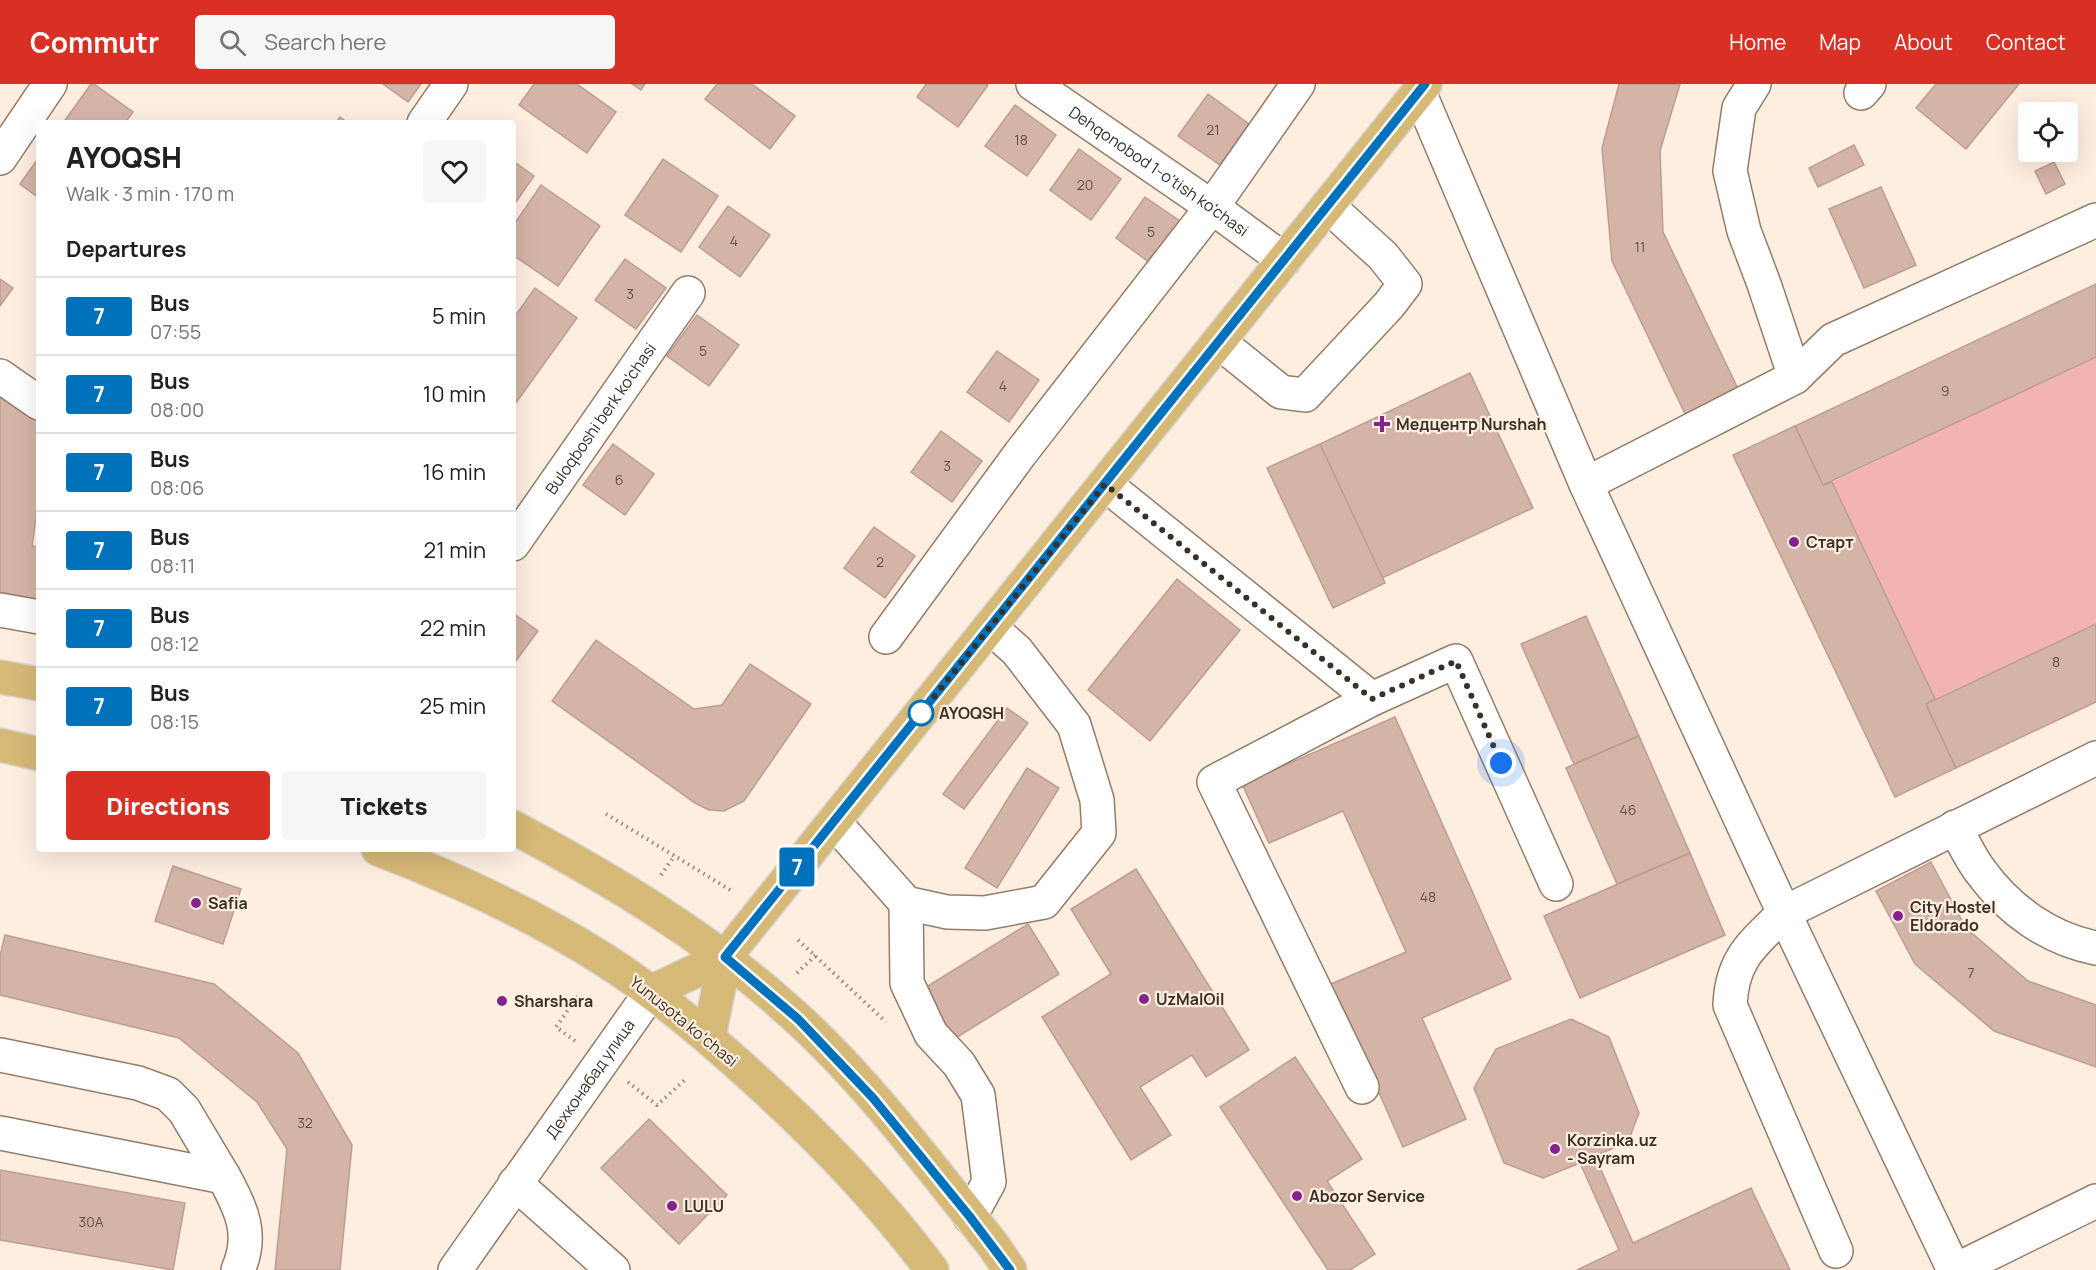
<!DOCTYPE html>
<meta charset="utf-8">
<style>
body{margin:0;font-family:Manrope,sans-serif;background:#f6f6f6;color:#202124;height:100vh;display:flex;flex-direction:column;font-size:22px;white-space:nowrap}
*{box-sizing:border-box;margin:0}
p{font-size:20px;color:#757577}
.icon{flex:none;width:33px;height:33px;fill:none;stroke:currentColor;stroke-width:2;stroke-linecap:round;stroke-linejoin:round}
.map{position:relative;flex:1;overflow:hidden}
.drawer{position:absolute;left:36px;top:36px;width:480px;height:732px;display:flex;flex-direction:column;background:#fff;border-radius:6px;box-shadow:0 6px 24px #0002}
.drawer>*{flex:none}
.badge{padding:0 12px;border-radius:4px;font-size:21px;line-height:39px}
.fabs{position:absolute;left:2018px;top:18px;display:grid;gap:12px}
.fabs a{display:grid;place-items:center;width:60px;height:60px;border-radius:6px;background:#fff;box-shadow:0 6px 24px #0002;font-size:30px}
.you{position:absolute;width:30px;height:30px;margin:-15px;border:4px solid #fff;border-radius:50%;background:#1a73e8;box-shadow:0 0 0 9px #1a73e833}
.map>.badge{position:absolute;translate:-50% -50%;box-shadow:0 0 0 3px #fff}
h2{padding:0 30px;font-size:22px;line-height:54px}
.round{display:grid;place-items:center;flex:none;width:63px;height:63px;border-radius:6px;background:#f6f6f6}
.overview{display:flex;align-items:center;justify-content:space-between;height:102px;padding:0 30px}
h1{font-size:28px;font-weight:800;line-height:45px}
.button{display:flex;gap:12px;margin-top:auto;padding:12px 30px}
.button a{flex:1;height:69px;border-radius:6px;background:#d93025;color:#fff;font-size:24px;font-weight:800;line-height:69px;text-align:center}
.button a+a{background:#f6f6f6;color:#202124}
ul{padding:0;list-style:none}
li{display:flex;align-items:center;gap:18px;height:78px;padding:0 30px;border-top:2px solid #e0e0e0}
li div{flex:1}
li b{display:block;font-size:22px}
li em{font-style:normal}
li .badge{min-width:66px;font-weight:700;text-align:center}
header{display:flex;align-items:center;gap:36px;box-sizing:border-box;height:84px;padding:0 30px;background:#d93025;color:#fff}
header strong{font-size:28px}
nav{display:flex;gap:33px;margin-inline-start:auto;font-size:21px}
.search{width:420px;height:54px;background:#f6f6f6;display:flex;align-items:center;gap:15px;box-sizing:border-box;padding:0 21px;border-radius:6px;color:#757577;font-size:22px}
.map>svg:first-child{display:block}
.green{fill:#f2b4b0}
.building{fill:#d5b4a8;stroke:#bd9d91;stroke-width:1.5}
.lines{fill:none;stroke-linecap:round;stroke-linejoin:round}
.minor-casing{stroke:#957c68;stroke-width:36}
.major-casing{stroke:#d8d6d4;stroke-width:36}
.path{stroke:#93877b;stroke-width:4;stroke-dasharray:1.5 4.5;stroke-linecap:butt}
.minor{stroke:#fff;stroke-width:33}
.major{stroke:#d7b977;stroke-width:33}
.line-casing{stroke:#fff;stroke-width:14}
.line{stroke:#0072bc;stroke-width:9}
.walk{stroke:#3a3027;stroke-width:6;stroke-dasharray:0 10.8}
.poi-dot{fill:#84238d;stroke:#feeee0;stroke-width:2}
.stop-dot{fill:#fff;stroke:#0072bc;stroke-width:3}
.labels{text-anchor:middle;stroke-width:4.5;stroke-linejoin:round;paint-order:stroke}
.number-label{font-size:14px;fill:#615147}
.street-label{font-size:16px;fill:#3a3027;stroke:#feeee0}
.poi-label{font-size:16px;font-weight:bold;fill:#3a3027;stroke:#feeee0;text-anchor:start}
.stop-label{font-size:16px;font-weight:bold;fill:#3a3027;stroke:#feeee0;text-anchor:start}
</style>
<header>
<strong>Commutr</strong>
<div class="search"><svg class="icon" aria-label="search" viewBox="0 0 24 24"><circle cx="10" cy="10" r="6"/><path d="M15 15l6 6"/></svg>Search here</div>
<nav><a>Home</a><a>Map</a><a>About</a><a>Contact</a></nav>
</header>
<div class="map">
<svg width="2096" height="1186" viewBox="0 0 2096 1186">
<rect width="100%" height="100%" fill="#feeee0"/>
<polygon class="green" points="2096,273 2096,540 1935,615 1832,398"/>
<g class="building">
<polygon points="91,0 94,0 133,28 125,39 63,39"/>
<polygon points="383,0 421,0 408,18"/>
<polygon points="534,0 577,0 616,28 587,69 519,21"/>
<polygon points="632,0 645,0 641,6"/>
<polygon points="717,0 752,0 795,32 770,65 705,15"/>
<polygon points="926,0 986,0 988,1 958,43 917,13"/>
<polygon points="1619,0 1680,0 1660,67 1663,148 1740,309 1687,334 1612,177 1602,64"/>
<polygon points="1936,0 2019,0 1966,65 1916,24"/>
<polygon points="1208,10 1249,40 1220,81 1178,52"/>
<polygon points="1015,21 1056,51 1027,92 985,62"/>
<polygon points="340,33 348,39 336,39"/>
<polygon points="1854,61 1864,81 1818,103 1809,84"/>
<polygon points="1079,65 1121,95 1091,136 1050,106"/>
<polygon points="39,73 39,114 20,100"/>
<polygon points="663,75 718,112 681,168 625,131"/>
<polygon points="513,77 534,92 513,122"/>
<polygon points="2054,78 2065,100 2046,110 2035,87"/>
<polygon points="541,101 600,142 558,202 513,171 513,142"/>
<polygon points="1881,103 1916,181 1864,204 1829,125"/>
<polygon points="1145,113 1187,142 1157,184 1116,154"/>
<polygon points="728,122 770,151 740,193 699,163"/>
<polygon points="625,175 666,204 636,245 595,216"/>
<polygon points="0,195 13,204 0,222"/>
<polygon points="2096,200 2096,273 1823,401 1795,342"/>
<polygon points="535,204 577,234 513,323 513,235"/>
<polygon points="697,231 739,261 709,302 667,272"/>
<polygon points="997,267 1039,296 1009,338 967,308"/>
<polygon points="1470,289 1533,424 1382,494 1320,360"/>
<polygon points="0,313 39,338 39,412 32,462 39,463 39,518 0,512"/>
<polygon points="1795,342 1823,401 1832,398 1935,615 1926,620 1956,684 1895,713 1733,371"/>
<polygon points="941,347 982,377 952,418 911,388"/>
<polygon points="613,360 654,390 625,431 583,401"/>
<polygon points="1320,360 1385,499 1333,524 1267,384"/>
<polygon points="874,443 915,472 885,514 844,484"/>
<polygon points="1177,495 1240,546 1150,657 1088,606"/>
<polygon points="513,529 538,547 513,581"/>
<polygon points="1586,532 1639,652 1574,680 1521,560"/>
<polygon points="2096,540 2096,618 1956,684 1926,620"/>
<polygon points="596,556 694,625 722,621 750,580 811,620 744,717 724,727 709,726 695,719 552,617"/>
<polygon points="1007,624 1028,639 964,725 943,710"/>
<polygon points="1395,633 1511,895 1422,934 1466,1035 1403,1063 1331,900 1406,868 1343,727 1269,759 1242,700"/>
<polygon points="1639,652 1690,769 1617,800 1566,684"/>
<polygon points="1027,684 1059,704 997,804 965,784"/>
<polygon points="1690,769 1725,851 1580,914 1544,832"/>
<polygon points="1931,778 1966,844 2028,897 2096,921 2096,983 1994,947 1915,880 1876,807"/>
<polygon points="173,782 241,805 223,860 155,837"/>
<polygon points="1136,785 1249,966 1206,993 1192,971 1140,1003 1171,1051 1131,1076 1042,933 1111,890 1071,825"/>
<polygon points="1028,840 1059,890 946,960 915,910"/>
<polygon points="5,851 214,900 298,969 352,1061 340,1186 275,1186 287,1065 257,1018 179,954 0,911 0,872"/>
<polygon points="1571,935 1609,953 1639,1029 1628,1058 1595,1072 1633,1159 1751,1104 1790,1186 1577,1186 1619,1166 1580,1079 1543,1094 1504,1079 1474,1004 1496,965"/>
<polygon points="1295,973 1362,1075 1327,1097 1375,1170 1350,1186 1328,1186 1220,1023"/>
<polygon points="649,1035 727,1111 679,1160 601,1084"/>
<polygon points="0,1086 185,1119 173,1186 0,1156"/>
</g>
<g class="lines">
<g class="minor-casing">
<g id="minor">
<path id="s1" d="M1033,0l179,123 72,53"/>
<polyline points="1419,8 1586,400 1784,829 1954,1186"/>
<polyline points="1861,9 1869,0"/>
<polyline points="424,39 451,0"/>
<polyline points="0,74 50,0"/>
<polyline points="1219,258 1281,308 1305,311 1389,221 1405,200 1383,172 1328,122"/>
<polyline points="0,292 39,319"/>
<polyline points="1795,293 1833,256 2096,136"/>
<polyline points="1105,400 1372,615 1214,698 1362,1003"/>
<polyline points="1586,400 1795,293 1764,200 1744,147 1730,87 1739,24 1754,0"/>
<path id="s2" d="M513,460l175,-251"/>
<polyline points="0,526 39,533"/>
<polyline points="886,553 1020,370 1212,123 1298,0"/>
<polyline points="1372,615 1456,577 1556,800"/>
<polyline points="834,738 906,819 947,828 985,829 1044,818 1099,749 1097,716 1074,641 1017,567 990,543"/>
<path d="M1955,743c8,15 16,32 26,45 28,38 68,67 115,76"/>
<polyline points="906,819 907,899 931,950 959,980 978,1011 989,1098 970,1133"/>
<polyline points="0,971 138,999 168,1010 184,1026 224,1093"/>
<path d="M0,1049l224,44c17,32 30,57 14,93"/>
<polyline points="515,1099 613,1186"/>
<path d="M1836,1167l-106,-246c2,-47 23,-61 54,-92l312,-155"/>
<path id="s3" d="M455,1186l196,-278"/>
<polyline points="1956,1186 2096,1117"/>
</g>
</g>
<g class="major-casing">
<g id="major">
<polyline points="0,593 39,600"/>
<polyline points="0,661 39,670"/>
<path d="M513,743c97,52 193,109 275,183 76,67 142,156 205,235l17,25"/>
<path d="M378,765c78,30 154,65 225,110 52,33 100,73 146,115 67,60 129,124 183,196"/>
<polyline points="651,908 725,873 1425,0"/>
<polyline points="709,953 725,873"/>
</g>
</g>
<g class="path">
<polyline points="606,730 732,807"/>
<polyline points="661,791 675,771"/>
<polyline points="798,856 886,938"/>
<polyline points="797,889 816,871"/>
<polyline points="575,957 556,943 580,909"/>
<polyline points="628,998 657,1021 687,994"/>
</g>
<use href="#minor" class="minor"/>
<use href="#major" class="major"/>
</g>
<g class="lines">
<g class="line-casing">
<polyline id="line" points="1010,1186 970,1133 873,1014 798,935 725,873 1425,0"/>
</g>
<use href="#line" class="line"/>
<polyline class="walk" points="921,629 1105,400 1372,615 1456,577 1501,679"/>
</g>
<g class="poi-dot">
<path d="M1379 331h6v6h6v6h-6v6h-6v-6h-6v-6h6z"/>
<circle cx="1794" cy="458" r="6"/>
<circle cx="196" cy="819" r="6"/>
<circle cx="1898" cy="832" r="6"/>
<circle cx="1144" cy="915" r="6"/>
<circle cx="502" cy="917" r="6"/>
<circle cx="1555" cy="1065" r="6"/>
<circle cx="1297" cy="1112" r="6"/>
<circle cx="672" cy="1122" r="6"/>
</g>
<circle class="stop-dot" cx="921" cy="629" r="12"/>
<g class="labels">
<g class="number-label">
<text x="1213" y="51">21</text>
<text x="1021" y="61">18</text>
<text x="1085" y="106">20</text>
<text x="1151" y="153">5</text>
<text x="734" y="162">4</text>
<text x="1640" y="168">11</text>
<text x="630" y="215">3</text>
<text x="703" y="272">5</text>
<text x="1003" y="307">4</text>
<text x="1945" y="312">9</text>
<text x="947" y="387">3</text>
<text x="619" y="401">6</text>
<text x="880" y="483">2</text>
<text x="2056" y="583">8</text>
<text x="1628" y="731">46</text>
<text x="1428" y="818">48</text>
<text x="1971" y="894">7</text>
<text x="305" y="1044">32</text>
<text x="91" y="1143">30А</text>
</g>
<g class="street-label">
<text dy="6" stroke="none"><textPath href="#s1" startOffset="153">Dehqonobod 1-o'tish ko'chasi</textPath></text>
<text dy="6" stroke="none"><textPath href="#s2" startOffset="153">Buloqboshi berk ko'chasi</textPath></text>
<text transform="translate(684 937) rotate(39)" y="6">Yunusota koʻchasi</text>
<text dy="6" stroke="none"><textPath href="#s3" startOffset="234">Дехконабад улица</textPath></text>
</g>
<g class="poi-label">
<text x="1396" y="346">Медцентр Nurshah</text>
<text x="1806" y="464">Старт</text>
<text x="208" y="825">Safia</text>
<text x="1910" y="829">City Hostel<tspan x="1910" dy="18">Eldorado</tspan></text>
<text x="1156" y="921">UzMalOil</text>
<text x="514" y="923">Sharshara</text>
<text x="1567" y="1062">Korzinka.uz<tspan x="1567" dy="18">- Sayram</tspan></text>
<text x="1309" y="1118">Abozor Service</text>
<text x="684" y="1128">LULU</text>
</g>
<g class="stop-label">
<text x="939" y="635">AYOQSH</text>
</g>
</g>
</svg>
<div class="fabs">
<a><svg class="icon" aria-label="locate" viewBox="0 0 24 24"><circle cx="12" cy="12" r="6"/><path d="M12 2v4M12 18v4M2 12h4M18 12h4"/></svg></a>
</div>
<div class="you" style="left:1501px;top:679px"></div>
<b class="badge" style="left:797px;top:783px;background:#0072bc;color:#fff">7</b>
<section class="drawer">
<div class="overview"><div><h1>AYOQSH</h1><p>Walk · 3 min · 170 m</p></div><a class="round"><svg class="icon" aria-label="heart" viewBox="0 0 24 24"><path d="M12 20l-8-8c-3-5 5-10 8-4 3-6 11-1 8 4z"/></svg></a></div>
<h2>Departures</h2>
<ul>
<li><span class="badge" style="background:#0072bc;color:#fff">7</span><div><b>Bus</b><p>07:55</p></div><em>5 min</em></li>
<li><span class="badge" style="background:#0072bc;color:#fff">7</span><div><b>Bus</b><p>08:00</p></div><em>10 min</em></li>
<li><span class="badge" style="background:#0072bc;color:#fff">7</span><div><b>Bus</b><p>08:06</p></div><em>16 min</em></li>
<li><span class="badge" style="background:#0072bc;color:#fff">7</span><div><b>Bus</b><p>08:11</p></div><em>21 min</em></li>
<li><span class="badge" style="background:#0072bc;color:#fff">7</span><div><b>Bus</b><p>08:12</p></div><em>22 min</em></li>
<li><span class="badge" style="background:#0072bc;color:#fff">7</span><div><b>Bus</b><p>08:15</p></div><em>25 min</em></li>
</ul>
<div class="button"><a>Directions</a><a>Tickets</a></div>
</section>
</div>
